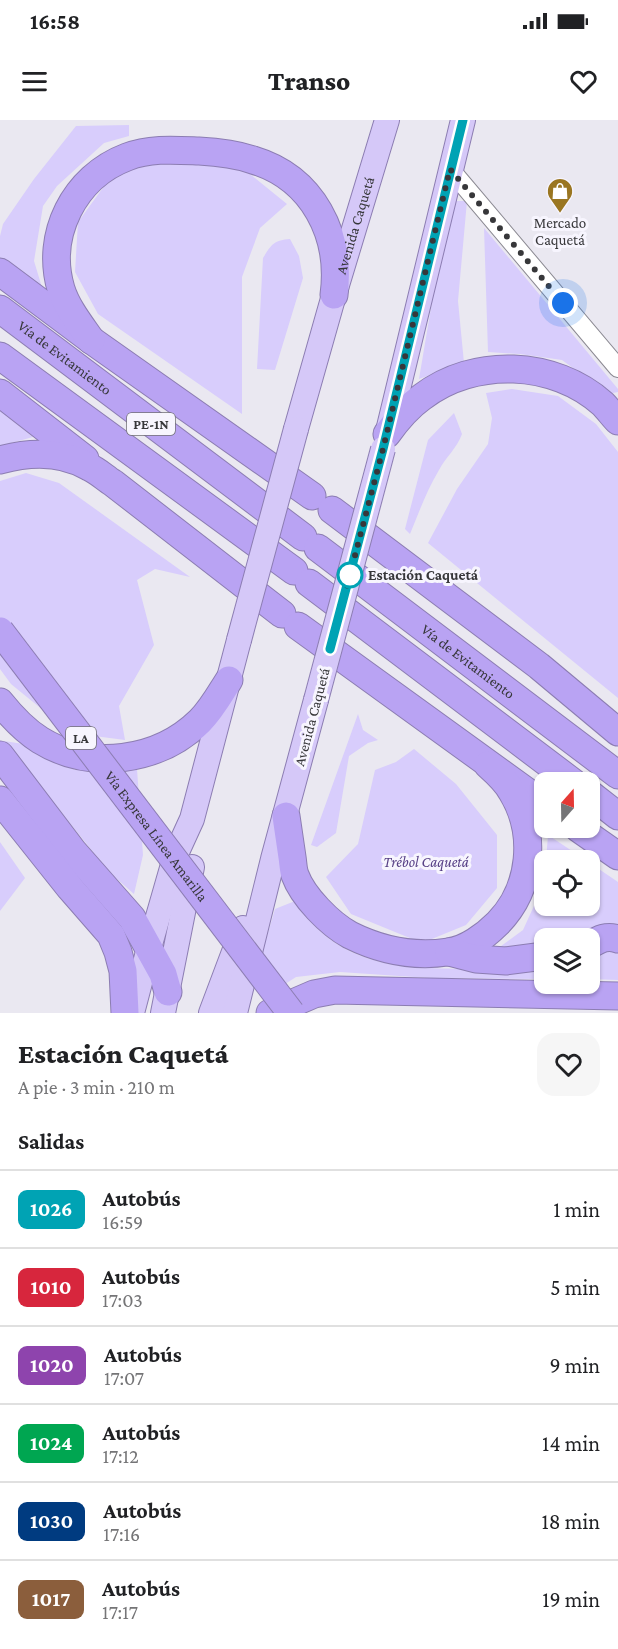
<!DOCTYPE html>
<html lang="es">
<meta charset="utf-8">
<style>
body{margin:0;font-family:"Crimson Pro",serif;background:#f6f6f6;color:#202124;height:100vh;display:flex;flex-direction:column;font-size:22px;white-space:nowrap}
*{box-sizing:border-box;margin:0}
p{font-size:20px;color:#757577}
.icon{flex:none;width:33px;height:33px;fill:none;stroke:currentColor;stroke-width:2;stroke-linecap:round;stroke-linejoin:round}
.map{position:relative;height:893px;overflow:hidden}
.panel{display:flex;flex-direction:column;background:#fff;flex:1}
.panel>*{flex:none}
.badge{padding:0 12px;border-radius:9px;font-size:21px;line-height:39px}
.needle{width:39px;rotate:20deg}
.controls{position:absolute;left:534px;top:652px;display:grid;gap:12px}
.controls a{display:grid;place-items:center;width:66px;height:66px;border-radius:12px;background:#fff;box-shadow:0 2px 4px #0004;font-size:30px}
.you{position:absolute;width:30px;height:30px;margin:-15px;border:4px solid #fff;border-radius:50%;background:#1a73e8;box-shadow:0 0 0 9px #1a73e833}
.map>.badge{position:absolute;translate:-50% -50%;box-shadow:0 0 0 3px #fff}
h2{padding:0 18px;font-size:22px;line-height:54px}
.round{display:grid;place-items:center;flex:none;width:63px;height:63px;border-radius:18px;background:#f6f6f6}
.headline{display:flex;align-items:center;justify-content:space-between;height:102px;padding:0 18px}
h1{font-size:28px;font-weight:800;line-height:45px}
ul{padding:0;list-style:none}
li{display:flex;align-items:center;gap:18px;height:78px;padding:0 18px;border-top:2px solid #e0e0e0}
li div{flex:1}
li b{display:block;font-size:22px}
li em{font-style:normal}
li .badge{min-width:66px;font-weight:700;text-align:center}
.status{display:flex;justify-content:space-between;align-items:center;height:42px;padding:0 30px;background:#fff;direction:ltr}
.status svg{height:16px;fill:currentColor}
header{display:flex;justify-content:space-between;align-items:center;height:78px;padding:0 18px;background:#fff;font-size:27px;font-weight:800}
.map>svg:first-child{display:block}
.green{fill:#d8cdfc}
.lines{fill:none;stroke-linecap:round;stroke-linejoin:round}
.minor-casing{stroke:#8b8992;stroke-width:20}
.major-casing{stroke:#8c7db2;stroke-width:26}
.highway-casing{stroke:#8c7db2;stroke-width:29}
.minor{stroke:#fff;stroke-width:18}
.major{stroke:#d5c8f8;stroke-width:24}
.highway{stroke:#b9a3f3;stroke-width:27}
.major-bridge-casing{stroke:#8c7db2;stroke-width:26;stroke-linecap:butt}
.highway-bridge-casing{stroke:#8c7db2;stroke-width:29;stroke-linecap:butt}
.major-bridge{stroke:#d5c8f8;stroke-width:24}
.highway-bridge{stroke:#b9a3f3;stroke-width:27}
.line-casing{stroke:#fff;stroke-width:14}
.line{stroke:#00a3b4;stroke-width:9}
.walk{stroke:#37373a;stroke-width:6;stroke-dasharray:0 10.8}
.stop-dot{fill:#fff;stroke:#00a3b4;stroke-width:3}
.labels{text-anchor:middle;stroke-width:6;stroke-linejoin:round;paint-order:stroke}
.shield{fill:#f7f5fe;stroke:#717075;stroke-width:1.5}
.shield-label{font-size:14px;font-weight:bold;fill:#37373a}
.poi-label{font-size:15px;fill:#37373a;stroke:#f7f5fe}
.street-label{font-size:15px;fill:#37373a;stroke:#f7f5fe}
.stop-label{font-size:15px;font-weight:bold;fill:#37373a;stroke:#f7f5fe;text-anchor:start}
.park-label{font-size:15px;font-style:italic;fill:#574086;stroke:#f7f5fe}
</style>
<div class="status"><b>16:58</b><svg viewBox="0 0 49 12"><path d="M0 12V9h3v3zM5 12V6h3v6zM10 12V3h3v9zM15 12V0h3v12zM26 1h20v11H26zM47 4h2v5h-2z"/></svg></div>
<header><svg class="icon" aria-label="menu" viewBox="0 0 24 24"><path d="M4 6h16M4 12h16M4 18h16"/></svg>Transo<svg class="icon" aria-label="heart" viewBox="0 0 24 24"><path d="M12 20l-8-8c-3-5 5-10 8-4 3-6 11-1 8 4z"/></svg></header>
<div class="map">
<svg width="618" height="893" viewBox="0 0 618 893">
<rect width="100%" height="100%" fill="#eae8f1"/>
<g class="green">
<polygon points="129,5 129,16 104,23 57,66 43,86 34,141 44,174 0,140 0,116 3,104 34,59 76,6"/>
<polygon points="190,42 245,50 287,84 260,108 242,157 242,294 98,194 75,152 78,102 105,65 137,43"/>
<polygon points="454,81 467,81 458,181 464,243 419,259 435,164"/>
<polygon points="484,108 618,269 618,272 608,274 562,240 520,234 488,232"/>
<path d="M290,119l9,17 4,22 -28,92 -18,-1 6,-111c8,-13 11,-18 27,-19z"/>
<polygon points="512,269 558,276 596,304 618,332 618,578 428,423 457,369 488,324 492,298 486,273"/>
<polygon points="0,290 33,317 0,326"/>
<path d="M454,293l8,21c-5,14 -16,23 -23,36 -12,20 -20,42 -29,64l-5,-5 23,-89z"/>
<polygon points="26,353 59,363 190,457 155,449 137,460 154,525 119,586 125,620 71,613 11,564 0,549 0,361"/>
<polygon points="358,594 363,610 378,620 368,623 349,636 336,713 317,727 311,725"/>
<polygon points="4,621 30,625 75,650 137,649 143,735 134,774 109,752"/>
<polygon points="414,629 456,664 497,715 497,768 466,805 422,823 351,794 326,757 358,724 375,650 396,642"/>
<polygon points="548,715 587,741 546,741"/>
<polygon points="0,722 25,758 0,791"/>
<polygon points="590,743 618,762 618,812 580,819 544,819 544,827 493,832 523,810 543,766 544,752 544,786 590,786"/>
<path d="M295,781c42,64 97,66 166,68 28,1 56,3 83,1v9l-115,-1 -89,-6 -44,5 -17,11 -9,-10 -18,9 23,-78z"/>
<polygon points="590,831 614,831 618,833 618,860 590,859"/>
</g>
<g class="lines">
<g class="minor-casing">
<polyline id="minor" points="450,49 618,248"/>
</g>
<g class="major-casing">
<g id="major">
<path id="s1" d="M296,309l38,-134 53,-175"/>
<polyline points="387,315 463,0"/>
<polyline points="132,893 149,828 176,734 192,699 239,520"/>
<polyline points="163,893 192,747"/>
<polyline points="211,893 243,808"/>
<polyline points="235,893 273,739 316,580"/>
</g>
</g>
<g class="highway-casing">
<g id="highway">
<polyline points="0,152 91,220 312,376"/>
<path id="s2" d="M0,189l303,228"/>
<path d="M91,220c-11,-16 -24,-32 -30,-51 -16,-54 13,-112 66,-132 23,-9 48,-7 72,-6 18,1 37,3 54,9 60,18 89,75 81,135"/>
<polyline points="0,236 294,451"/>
<polyline points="0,273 85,339"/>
<path d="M387,314c10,-14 21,-27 35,-37 52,-40 132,-37 181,7 5,5 10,12 15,17"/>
<path d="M0,340c29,-8 62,-9 89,7 9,4 16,11 24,16l169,131"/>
<polyline points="332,390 539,546 618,612"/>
<path id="s3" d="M318,428l300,227"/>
<polyline points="309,463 574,663"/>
<polyline points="298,506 544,684"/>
<path d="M0,582c12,15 24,28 40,38 50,31 118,22 160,-19 12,-12 20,-27 29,-41"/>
<polyline points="0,635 73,731 132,798 163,854 168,872"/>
<polyline points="590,674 618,696"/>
<polyline points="0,680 70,768 111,815 118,832 123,851 125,893"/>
<path d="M286,696c2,14 4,28 6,41 1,6 1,13 3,18 8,22 35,49 55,60 30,15 64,22 98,17 18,-2 37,-16 50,-29 34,-35 39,-90 14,-131 -6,-11 -15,-19 -24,-27"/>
<polyline points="578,708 618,736"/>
<path d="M590,825c9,-6 17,-10 28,-6"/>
<polyline points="449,832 476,839 506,841 544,836"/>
<polyline points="270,893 314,874 335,870 618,876"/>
</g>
</g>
<use href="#minor" class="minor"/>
<use href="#major" class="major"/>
<use href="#highway" class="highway"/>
<g class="major-bridge-casing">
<g id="major-bridge">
<polyline points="239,520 296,309"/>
<polyline points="316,580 383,329"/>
</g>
</g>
<g class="highway-bridge-casing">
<g id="highway-bridge">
<path id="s4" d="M0,511l291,382"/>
</g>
</g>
<use href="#major-bridge" class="major-bridge"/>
<use href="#highway-bridge" class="highway-bridge"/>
</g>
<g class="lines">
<g class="line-casing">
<polyline id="line" points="330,529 383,329 463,0"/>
</g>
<use href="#line" class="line"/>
<polyline class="walk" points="350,455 347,466 383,329 450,49 563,183"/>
</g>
<defs>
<g id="shop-pin" transform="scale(1.35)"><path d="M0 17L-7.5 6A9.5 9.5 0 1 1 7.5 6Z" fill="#9a7621" stroke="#f7f5fe"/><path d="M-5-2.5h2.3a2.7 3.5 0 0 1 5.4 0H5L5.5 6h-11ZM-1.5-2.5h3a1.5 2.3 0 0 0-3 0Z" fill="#fff"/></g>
</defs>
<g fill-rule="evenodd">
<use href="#shop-pin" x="560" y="71"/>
</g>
<circle class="stop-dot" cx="350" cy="455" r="12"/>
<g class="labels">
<g class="shield">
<rect x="127" y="293" width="48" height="22" rx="4.5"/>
<rect x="66" y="607" width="30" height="22" rx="4.5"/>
</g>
<g class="shield-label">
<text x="151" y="309">PE-1N</text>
<text x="81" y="623">LA</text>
</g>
<g class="poi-label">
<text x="560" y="108">Mercado<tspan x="560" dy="17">Caquetá</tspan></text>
</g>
<g class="street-label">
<text dy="5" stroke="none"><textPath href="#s1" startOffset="212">Avenida Caquetá</textPath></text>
<text dy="5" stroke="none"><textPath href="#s2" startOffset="81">Vía de Evitamiento</textPath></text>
<text dy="5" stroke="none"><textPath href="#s3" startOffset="188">Vía de Evitamiento</textPath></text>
<text transform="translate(312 597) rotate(-75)" y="5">Avenida Caquetá</text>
<text dy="5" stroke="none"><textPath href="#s4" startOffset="258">Vía Expresa Línea Amarilla</textPath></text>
</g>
<g class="stop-label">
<text x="368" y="460">Estación Caquetá</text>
</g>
<g class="park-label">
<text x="426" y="747">Trébol Caquetá</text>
</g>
</g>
</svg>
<div class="controls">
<a><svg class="needle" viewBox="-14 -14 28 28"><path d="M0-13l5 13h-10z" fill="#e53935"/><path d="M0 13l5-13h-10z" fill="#757577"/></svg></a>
<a><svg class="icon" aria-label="locate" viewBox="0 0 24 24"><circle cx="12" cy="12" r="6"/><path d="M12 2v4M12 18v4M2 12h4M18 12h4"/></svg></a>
<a><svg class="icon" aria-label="layers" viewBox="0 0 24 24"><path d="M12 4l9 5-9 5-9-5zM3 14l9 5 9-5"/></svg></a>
</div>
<div class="you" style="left:563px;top:183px"></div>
</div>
<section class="panel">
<div class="headline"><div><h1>Estación Caquetá</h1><p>A pie · 3 min · 210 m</p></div><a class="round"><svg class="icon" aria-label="heart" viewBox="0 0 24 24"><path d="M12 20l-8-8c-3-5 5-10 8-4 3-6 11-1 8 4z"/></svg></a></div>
<h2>Salidas</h2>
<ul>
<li><span class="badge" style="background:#00a3b4;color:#fff">1026</span><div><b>Autobús</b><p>16:59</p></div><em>1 min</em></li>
<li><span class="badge" style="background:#d7263d;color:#fff">1010</span><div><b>Autobús</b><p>17:03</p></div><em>5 min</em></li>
<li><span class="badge" style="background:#8e44ad;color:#fff">1020</span><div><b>Autobús</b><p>17:07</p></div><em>9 min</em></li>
<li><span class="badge" style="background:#00a651;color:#fff">1024</span><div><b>Autobús</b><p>17:12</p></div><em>14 min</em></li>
<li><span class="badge" style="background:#003b80;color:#fff">1030</span><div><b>Autobús</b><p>17:16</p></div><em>18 min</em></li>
<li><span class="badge" style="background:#8b5e3c;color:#fff">1017</span><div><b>Autobús</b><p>17:17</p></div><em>19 min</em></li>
</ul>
</section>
